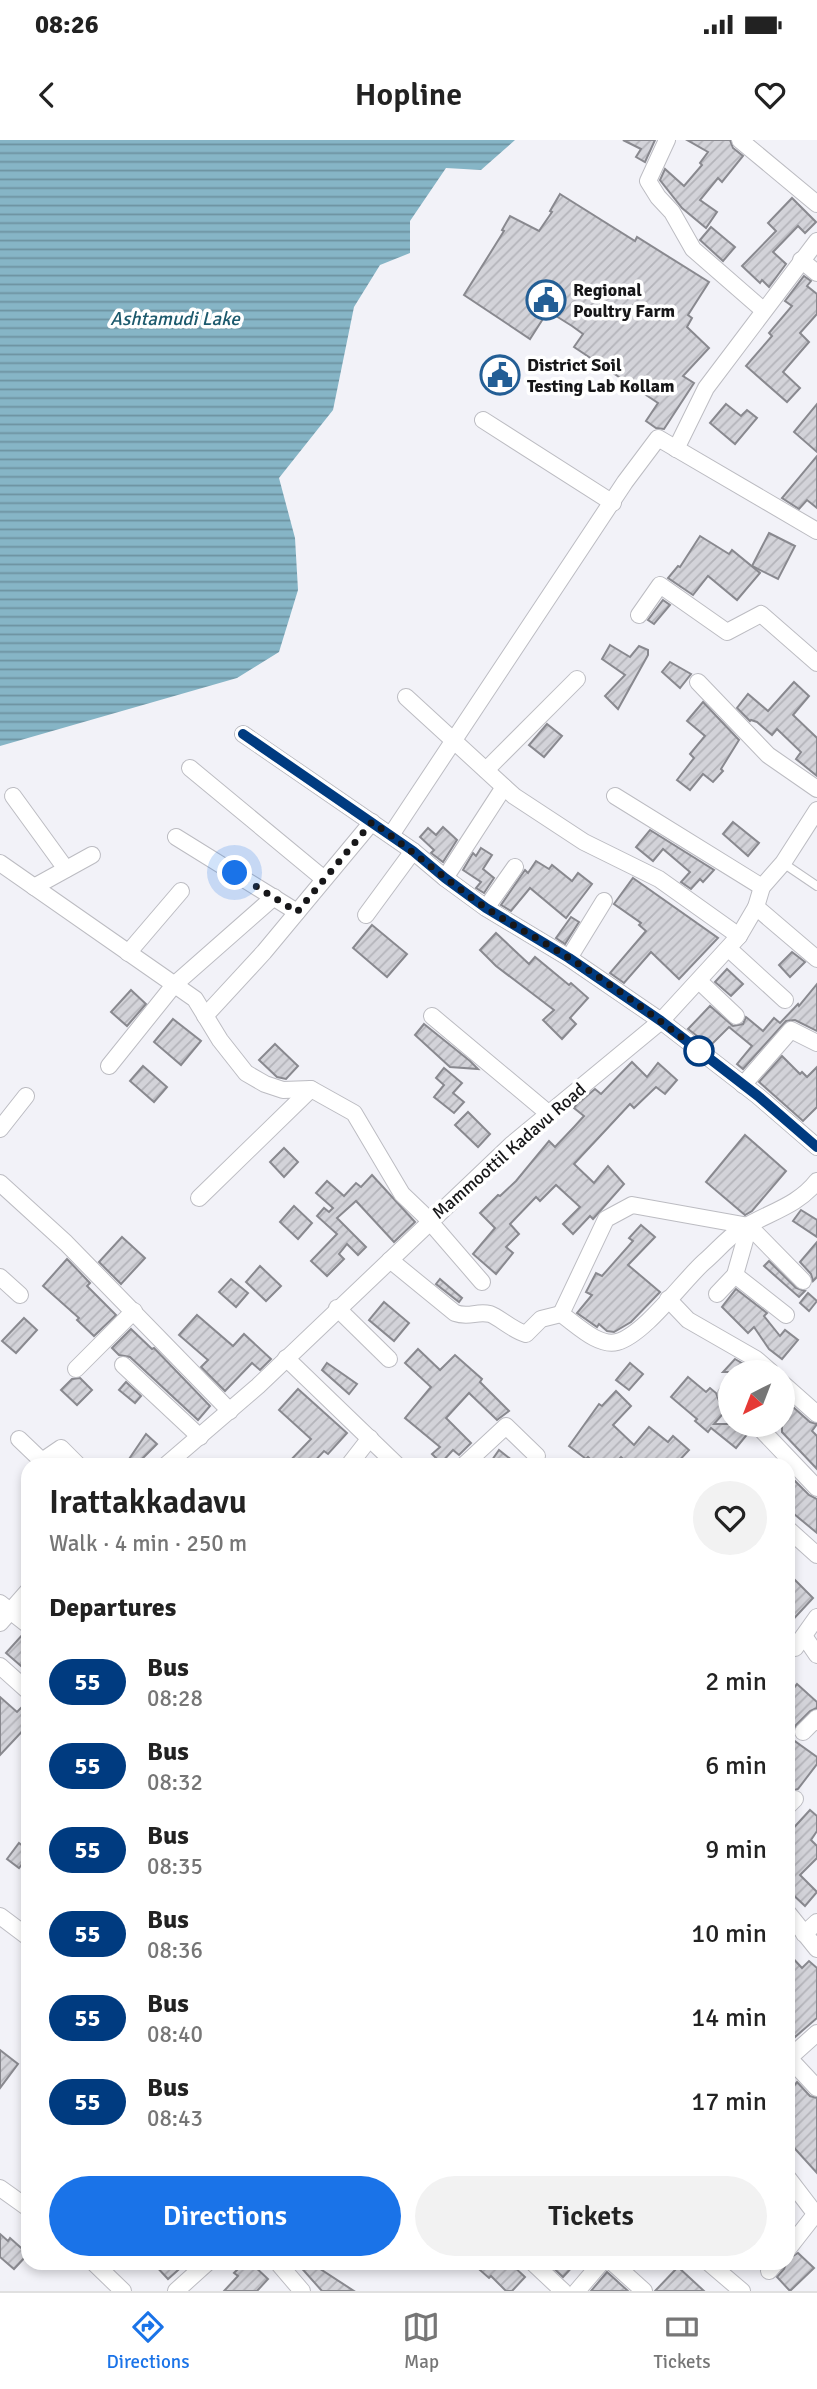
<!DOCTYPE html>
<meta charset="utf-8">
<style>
body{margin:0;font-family:Signika,sans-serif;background:#f2f2f2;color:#222;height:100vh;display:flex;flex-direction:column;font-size:26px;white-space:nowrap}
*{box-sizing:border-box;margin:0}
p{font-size:23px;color:#767676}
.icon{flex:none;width:38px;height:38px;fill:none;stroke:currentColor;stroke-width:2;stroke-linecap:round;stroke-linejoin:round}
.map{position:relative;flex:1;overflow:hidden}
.sheet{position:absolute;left:21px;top:1318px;width:774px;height:812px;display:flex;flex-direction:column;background:#fff;border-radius:21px;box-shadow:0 4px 10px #0003}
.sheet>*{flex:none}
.badge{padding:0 14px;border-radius:23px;font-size:24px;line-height:46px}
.needle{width:46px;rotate:222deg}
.tools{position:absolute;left:718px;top:1220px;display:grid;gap:14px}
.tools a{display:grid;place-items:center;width:77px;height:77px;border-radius:50%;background:#fff;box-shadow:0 4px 10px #0003;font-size:35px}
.you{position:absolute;width:35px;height:35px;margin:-18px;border:5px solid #fff;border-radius:50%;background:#1a73e8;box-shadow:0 0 0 10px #1a73e833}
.map>.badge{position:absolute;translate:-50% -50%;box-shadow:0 0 0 4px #fff}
h2{padding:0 28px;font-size:26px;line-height:63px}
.round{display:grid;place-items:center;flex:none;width:74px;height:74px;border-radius:37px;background:#f2f2f2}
.overview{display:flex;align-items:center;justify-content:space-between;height:119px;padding:0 28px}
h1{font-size:33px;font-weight:600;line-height:52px}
.action{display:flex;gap:14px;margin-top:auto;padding:14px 28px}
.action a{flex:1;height:80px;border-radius:42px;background:#1a73e8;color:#fff;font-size:28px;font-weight:600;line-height:80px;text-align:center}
.action a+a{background:#f2f2f2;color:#222}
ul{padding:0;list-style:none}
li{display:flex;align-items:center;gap:21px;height:84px;padding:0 28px}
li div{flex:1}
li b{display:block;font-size:26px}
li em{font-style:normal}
li .badge{min-width:77px;font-weight:700;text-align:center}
.status{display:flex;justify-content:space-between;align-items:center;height:49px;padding:0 35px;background:#fff;direction:ltr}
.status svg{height:19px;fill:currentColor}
header{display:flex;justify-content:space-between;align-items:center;height:91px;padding:0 28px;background:#fff;font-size:32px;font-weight:600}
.tabs{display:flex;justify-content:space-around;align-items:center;height:98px;border-top:2px solid #e0e0e0;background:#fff;font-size:19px;color:#767676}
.tabs a{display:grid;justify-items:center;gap:4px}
.tabs .on{color:#1a73e8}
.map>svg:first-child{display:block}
.water{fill:url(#water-rules)}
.building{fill:url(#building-hatch);stroke:#89898f;stroke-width:2}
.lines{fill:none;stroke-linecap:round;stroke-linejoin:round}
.service-casing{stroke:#bcbcc2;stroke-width:10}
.minor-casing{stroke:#bcbcc2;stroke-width:18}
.service{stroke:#fff;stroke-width:8}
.minor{stroke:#fff;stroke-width:16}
.line-casing{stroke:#fff;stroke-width:16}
.line{stroke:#003b80;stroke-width:10}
.walk{stroke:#171719;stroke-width:7;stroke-dasharray:0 12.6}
.stop-dot{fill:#fff;stroke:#003b80;stroke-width:3.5}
.labels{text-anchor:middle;stroke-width:7;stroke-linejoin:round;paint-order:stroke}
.poi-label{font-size:18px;font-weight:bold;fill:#171719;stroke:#fff;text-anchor:start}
.street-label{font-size:18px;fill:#171719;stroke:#fff}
.water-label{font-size:19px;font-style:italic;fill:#1d5a6d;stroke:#fff}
</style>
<div class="status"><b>08:26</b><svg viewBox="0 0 49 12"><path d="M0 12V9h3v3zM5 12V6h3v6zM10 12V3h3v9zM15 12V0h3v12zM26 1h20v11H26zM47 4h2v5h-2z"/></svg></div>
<header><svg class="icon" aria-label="back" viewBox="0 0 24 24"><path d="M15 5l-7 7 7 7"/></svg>Hopline<svg class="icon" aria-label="heart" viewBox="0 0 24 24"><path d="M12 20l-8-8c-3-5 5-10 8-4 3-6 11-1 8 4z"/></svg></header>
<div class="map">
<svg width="817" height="2151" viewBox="0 0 817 2151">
<defs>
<pattern id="water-rules" width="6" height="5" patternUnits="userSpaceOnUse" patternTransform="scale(1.75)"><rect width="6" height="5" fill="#86b5c6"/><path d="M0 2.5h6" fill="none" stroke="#6d92a0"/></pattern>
<pattern id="building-hatch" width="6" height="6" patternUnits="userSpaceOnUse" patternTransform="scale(1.75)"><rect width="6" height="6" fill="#d3d3d9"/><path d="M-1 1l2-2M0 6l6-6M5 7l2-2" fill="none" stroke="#b4b4ba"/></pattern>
</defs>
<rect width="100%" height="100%" fill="#f2f2f8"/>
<polygon class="water" points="0,0 515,0 481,30 446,28 410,81 410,113 380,125 354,167 333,270 279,338 295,398 298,450 279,512 237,538 0,606"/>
<g class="building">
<polygon points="623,0 655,0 645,22 636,17 641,9"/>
<polygon points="687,0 730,0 733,8 743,16 722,42 718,38 700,60 717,72 706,88 682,68 660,40 665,29 684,46 702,25 700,23 708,12"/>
<polygon points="560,54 635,101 637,97 709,142 688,175 692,178 687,187 709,208 683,236 694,243 664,289 656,288 646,281 658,263 574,207 583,194 572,186 548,171 530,199 464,155 504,91 502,90 510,76 539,91 552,72 550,71"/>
<polygon points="792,58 816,82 805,93 798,86 773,112 786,124 769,147 762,140 760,143 742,126 776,91 768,83"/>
<polygon points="711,87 735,107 723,121 700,100"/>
<polygon points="804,136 811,141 807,146 817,154 817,174 800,193 809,202 783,232 800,248 787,262 746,226 772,196 769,193 792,166 785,161"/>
<polygon points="726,264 741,276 747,270 757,278 735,304 710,283"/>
<polygon points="817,264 817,312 794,292"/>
<polygon points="817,316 817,368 807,360 799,369 782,358"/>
<polygon points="769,393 795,406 778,439 752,426"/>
<polygon points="700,396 729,414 732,410 760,433 737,460 708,436 693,455 668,438 678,426 680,427"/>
<polygon points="663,460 670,465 654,484 648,480"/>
<polygon points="610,505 630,517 639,506 648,510 648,515 618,569 605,556 625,535 602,519"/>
<polygon points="670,522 691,534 680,548 662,532"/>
<polygon points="794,542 809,556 793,575 817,598 817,636 796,619 801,612 777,589 772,595 757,582 751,580 750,581 737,568 748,554 768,571"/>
<polygon points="703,562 739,600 721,629 723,631 713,642 703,634 690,650 677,640 694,618 690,614 705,596 687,581"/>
<polygon points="547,584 562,596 544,617 529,605"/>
<polygon points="733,682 759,703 748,716 723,694"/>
<polygon points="443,687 457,700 443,722 431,713 434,710 420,697 428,688 436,695"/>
<polygon points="650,690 714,730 703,742 700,739 691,749 681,742 690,732 663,709 653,721 636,707"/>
<polygon points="481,708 492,715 483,729 494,738 484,753 476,748 481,742 463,730 473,713 476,716"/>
<polygon points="536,721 549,729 552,725 572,741 578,733 592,744 566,778 530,748 511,771 501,765 525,730 528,733"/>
<polygon points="633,738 718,798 679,839 651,812 624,843 610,833 646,791 639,785 641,783 614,764"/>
<polygon points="571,777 579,782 565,804 556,798"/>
<polygon points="372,785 407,814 387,837 353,808"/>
<polygon points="496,793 529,824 535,817 569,845 571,843 588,858 570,878 576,884 562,899 543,880 554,870 496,826 480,810"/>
<polygon points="792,812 805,822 790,837 779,825"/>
<polygon points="727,829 743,844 731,856 715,842"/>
<polygon points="817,844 817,891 795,880 786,881 743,929 737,924 752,906 729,887 710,906 688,889 710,866 733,886 743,884 746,877 763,891 774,878 780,883 798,864 799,866"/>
<polygon points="131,850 146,864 127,886 111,872"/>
<polygon points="173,879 201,901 181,925 154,902"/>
<polygon points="424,884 470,921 478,929 450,927 415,895"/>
<polygon points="275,904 298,926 286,939 277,937 259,920"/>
<polygon points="782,916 800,934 802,932 807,937 817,927 817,967 803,981 759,942"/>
<polygon points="632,922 647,937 658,923 677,940 665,954 656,947 634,968 630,964 574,1024 594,1043 608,1026 624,1044 593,1079 590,1076 573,1094 563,1084 580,1067 556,1045 540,1061 536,1057 510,1084 519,1094 506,1107 513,1113 496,1134 473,1114 495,1088 480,1073 498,1055 500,1056 516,1041 549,1001 555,1007 574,987 584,976 574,968 577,964 595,949 601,954"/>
<polygon points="143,926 167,947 154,962 130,941"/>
<polygon points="444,928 462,943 453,953 464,962 454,973 434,957 444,945 436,938"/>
<polygon points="468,972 490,994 478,1007 455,985"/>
<polygon points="745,995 786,1031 752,1071 745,1075 706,1042"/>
<polygon points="284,1008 298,1022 284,1037 270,1022"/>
<polygon points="372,1035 415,1082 394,1102 356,1061 337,1078 366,1107 358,1115 347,1104 339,1114 344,1119 327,1136 311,1121 337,1094 317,1076 324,1068 329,1072 333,1068 316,1053 327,1041 344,1056 356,1043 361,1047"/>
<polygon points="294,1066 312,1083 298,1099 280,1082"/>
<polygon points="801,1070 817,1080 817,1097 793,1081"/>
<polygon points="641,1085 655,1097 628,1125 660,1152 631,1182 614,1192 607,1191 599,1184 597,1187 577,1173 592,1155 586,1152 596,1133 602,1136 633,1101 629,1098"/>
<polygon points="122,1097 145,1118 121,1144 99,1122"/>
<polygon points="817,1102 817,1137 813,1141 811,1134 800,1122"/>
<polygon points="67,1119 90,1143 87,1146 116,1175 94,1196 77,1180 79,1178 43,1146"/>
<polygon points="769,1121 796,1148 805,1151 799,1157 764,1126"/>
<polygon points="260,1126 281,1146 266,1161 246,1142"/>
<polygon points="231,1139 248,1153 236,1167 219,1152"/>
<polygon points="440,1139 462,1158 459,1162 436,1144"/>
<polygon points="736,1149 767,1173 764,1176 780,1196 785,1190 798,1200 782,1219 769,1209 754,1187 748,1193 722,1167"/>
<polygon points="808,1153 817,1161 809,1171 800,1163"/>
<polygon points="384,1162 409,1183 394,1201 369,1180"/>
<polygon points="197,1175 233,1206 244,1194 271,1219 260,1230 252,1223 225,1251 201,1227 208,1220 179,1195"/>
<polygon points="24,1178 37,1190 16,1213 2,1201"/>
<polygon points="131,1189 152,1209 154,1208 210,1266 198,1280 130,1217 119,1215 112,1208"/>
<polygon points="418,1209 440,1230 455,1215 482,1239 480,1242 509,1271 497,1280 469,1253 446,1278 471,1303 459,1315 453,1310 441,1323 432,1314 440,1307 405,1278 431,1247 405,1223"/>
<polygon points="735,1219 745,1225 739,1232 723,1232"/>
<polygon points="327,1223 357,1244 349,1254 322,1230"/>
<polygon points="630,1223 643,1234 629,1250 616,1240"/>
<polygon points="688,1237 706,1252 710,1248 716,1253 719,1261 728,1268 714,1284 746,1284 749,1292 736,1308 711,1288 708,1292 695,1281 697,1279 671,1257"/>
<polygon points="80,1238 92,1250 77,1265 61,1250 72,1239"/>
<polygon points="126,1242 141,1256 135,1263 119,1250"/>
<polygon points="298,1249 347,1293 328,1314 324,1311 311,1325 286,1325 311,1299 279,1270"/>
<polygon points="616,1251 631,1266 613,1285 634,1305 649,1287 668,1302 673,1296 689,1310 675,1325 629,1325 621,1317 614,1325 596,1325 588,1317 586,1319 569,1306 599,1264 602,1266"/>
<polygon points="784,1259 810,1282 817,1284 812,1291 817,1296 817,1329 782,1292 782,1261"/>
<polygon points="146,1294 157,1304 136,1325 125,1325"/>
<polygon points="499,1310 518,1325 498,1325 492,1320"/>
<polygon points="794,1340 809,1355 817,1359 817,1393 788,1369 788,1348"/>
<polygon points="788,1433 813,1458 788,1485"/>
<polygon points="23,1494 28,1495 28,1532 6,1513"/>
<polygon points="797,1544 817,1562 817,1568 810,1571 796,1585 792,1599 817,1617 817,1624 798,1649 788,1652 788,1555"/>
<polygon points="0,1557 17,1572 28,1561 28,1585 0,1615"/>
<polygon points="810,1670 817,1676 817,1691 811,1700 817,1706 817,1718 800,1735 817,1752 805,1766 788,1750 788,1694"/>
<polygon points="19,1703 28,1710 28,1716 19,1728 7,1719"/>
<polygon points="788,1813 802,1828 809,1821 817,1828 817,1878 795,1897 788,1889"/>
<polygon points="0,1910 18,1924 0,1948"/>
<polygon points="797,1942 810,1956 817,1958 817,2033 788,2001 788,1953"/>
<polygon points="0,2094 8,2101 10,2098 28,2114 14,2129 0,2117"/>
<polygon points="798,2113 814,2128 790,2151 777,2137 784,2129 788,2119"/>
<polygon points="153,2123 186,2123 168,2139"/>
<polygon points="244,2123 251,2123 268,2139 257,2151 224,2151 238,2136 234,2133"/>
<polygon points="297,2123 311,2123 354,2151 322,2151"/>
<polygon points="472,2123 510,2123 525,2137 512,2151 506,2151 491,2136 489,2138"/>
<polygon points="548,2123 576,2123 563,2137"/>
<polygon points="678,2127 704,2151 655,2151"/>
<polygon points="607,2132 628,2151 591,2151"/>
</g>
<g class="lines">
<g class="service-casing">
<polyline id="service" points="783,723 817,746"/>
</g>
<g class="minor-casing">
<g id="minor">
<polyline points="667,0 648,41 658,57 672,72 693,109 763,170"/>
<polyline points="740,0 817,64"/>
<polyline points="801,120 817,133"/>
<polyline points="483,280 613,363"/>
<polyline points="676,309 706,248 817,101"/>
<polyline points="639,475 660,445 727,492 761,474 817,523"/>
<polyline points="698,542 768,615 817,649"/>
<polyline points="406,557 514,656 584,702 659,739 739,796"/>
<polyline points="243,594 413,711 445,738 486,768 569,818 661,881 758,956 817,1007"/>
<polyline points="190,628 324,739"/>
<polyline points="486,630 577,539"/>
<polyline points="13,656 66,729"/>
<polyline points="615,656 762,747"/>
<polyline points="391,695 625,342 658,298 817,391"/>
<polyline points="176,697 297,772"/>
<polyline points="0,723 195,859 220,900 246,933 265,944 283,950 311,949 354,973 402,1054 425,1076 482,1142"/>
<polyline points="445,738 504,647"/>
<polyline points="34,747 92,715"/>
<polyline points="756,767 817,819"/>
<polyline points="486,768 515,727"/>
<polyline points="366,775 413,711"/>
<polyline points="729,809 785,860"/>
<polyline points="128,813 181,751"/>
<polyline points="569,818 604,761"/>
<polyline points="699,841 736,876"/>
<polyline points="205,876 264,812 372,682"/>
<polyline points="432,876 548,973"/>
<polyline points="109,926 174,845 274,757"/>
<polyline points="743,945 791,890 817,903"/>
<polyline points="0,989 26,956"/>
<polyline points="0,1043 66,1103 230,1271"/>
<polyline points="199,1058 311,949"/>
<path d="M390,1120l65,53c14,5 21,-2 35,1 9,3 22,16 36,20l15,-15 20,-5c15,10 37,33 56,28 27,-7 65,-60 87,-80 12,-10 23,-24 36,-32 26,-17 57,-23 77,-49"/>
<polyline points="735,1135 786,1175"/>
<polyline points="0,1137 20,1155"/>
<polyline points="717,1154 735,1135 749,1086"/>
<polyline points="668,1159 688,1180 756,1219 771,1232"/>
<polyline points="337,1168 389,1219"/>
<polyline points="561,1174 606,1079 632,1065 749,1086 803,1141"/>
<polyline points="286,1218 397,1325"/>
<polyline points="123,1225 200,1297"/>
<polyline points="76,1229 134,1171"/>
<polyline points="782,1243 817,1274"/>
<polyline points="726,1254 730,1258"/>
<polyline points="756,1284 817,1348"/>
<polyline points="19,1299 42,1321 61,1308 78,1325"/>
<polyline points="166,1325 258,1246 511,1005 661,881 739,796 756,767 762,747 783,723 817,670"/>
<polyline points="349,1325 370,1298"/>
<polyline points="464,1325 506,1286 537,1316"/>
<polyline points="788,1389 817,1415"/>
<polyline points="0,1463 28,1485"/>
<polyline points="0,1483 28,1451"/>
<polyline points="804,1496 817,1515"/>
<polyline points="788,1501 795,1508 817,1477"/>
<polyline points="0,1526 28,1551"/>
<polyline points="803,1592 817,1578"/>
<polyline points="788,1666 795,1659"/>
<polyline points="788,1773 817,1809"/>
<polyline points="0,1776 28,1797"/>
<polyline points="804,1794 817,1782"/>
<polyline points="789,1918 817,1948"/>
<polyline points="788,1919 817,1893"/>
<polyline points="788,2038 817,2076"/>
<polyline points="0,2048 28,2068"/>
<polyline points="788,2109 817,2072"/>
<polyline points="94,2123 123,2151"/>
<polyline points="278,2123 302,2151"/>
<polyline points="533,2123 563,2151"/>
<polyline points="613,2123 644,2151"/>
<polyline points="709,2123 742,2151"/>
<polyline points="769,2131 776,2123"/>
<polyline points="176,2151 207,2123"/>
<polyline points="577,2151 601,2123"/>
</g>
</g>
<use href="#service" class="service"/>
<use href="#minor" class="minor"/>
</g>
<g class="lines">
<g class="line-casing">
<polyline id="line" points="243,594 413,711 445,738 486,768 569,818 661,881 758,956 817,1007"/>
</g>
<use href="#line" class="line"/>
<path class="walk" d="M235,733l62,39 75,-90c38,27 73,57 111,84 27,18 56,33 83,50 47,29 92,63 136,97l-3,-2"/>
</g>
<defs>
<g id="civic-ring" transform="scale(2.0125)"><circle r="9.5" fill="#fff" stroke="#235e95" stroke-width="1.5"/><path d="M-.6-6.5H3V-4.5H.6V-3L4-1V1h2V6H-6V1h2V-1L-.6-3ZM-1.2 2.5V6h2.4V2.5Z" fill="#235e95"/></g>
</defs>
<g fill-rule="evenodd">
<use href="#civic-ring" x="546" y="160"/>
<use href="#civic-ring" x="500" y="235"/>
</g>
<circle class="stop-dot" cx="699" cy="911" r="14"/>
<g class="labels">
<g class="poi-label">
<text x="573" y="156">Regional<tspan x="573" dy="21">Poultry Farm</tspan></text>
<text x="527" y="231">District Soil<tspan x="527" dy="21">Testing Lab Kollam</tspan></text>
</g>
<g class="street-label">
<text transform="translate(509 1011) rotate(-41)" y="6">Mammoottil Kadavu Road</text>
</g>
<g class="water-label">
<text x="175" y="185">Ashtamudi Lake</text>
</g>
</g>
</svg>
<div class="tools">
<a><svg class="needle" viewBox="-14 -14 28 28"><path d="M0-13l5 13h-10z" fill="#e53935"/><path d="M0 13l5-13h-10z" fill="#767676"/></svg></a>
</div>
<div class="you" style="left:235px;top:733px"></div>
<section class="sheet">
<div class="overview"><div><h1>Irattakkadavu</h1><p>Walk · 4 min · 250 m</p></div><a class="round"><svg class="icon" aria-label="heart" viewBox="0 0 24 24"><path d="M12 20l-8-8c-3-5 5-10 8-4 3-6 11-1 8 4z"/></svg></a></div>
<h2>Departures</h2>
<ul>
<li><span class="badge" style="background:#003b80;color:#fff">55</span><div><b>Bus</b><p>08:28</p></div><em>2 min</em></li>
<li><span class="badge" style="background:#003b80;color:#fff">55</span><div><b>Bus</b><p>08:32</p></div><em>6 min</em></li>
<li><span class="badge" style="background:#003b80;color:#fff">55</span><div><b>Bus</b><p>08:35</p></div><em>9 min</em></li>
<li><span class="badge" style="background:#003b80;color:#fff">55</span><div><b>Bus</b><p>08:36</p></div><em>10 min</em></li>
<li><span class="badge" style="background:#003b80;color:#fff">55</span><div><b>Bus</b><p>08:40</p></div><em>14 min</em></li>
<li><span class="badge" style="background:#003b80;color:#fff">55</span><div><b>Bus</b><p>08:43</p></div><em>17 min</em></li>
</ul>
<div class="action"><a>Directions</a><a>Tickets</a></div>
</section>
</div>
<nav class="tabs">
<a class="on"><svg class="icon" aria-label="directions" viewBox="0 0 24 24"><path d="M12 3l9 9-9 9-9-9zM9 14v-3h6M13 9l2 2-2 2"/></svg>Directions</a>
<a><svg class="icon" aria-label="map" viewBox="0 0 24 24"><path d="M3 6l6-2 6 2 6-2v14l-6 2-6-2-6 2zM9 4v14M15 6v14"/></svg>Map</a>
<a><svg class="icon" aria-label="tickets" viewBox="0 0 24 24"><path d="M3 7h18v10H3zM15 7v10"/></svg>Tickets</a>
</nav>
